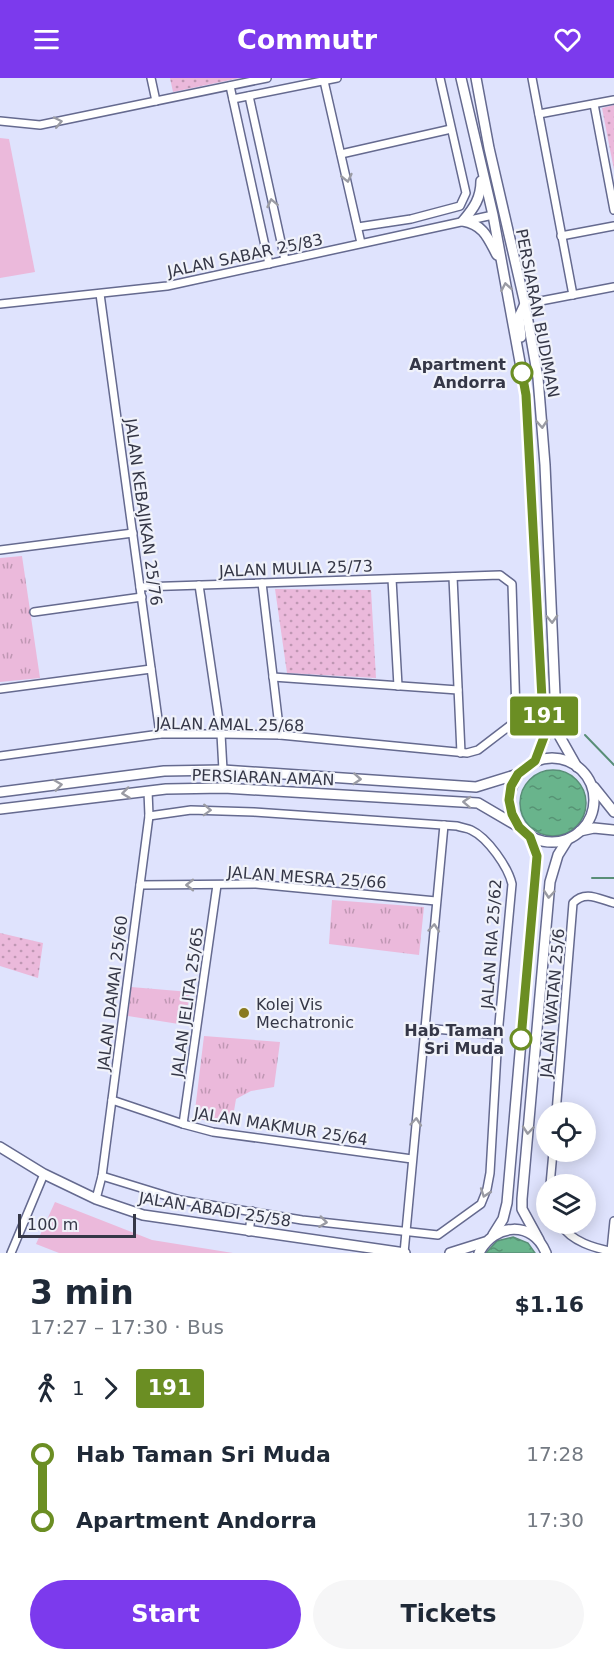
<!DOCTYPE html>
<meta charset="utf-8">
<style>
body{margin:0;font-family:"DejaVu Sans",sans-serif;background:#f6f6f7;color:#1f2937;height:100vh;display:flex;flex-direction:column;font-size:22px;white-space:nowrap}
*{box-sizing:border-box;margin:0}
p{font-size:20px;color:#747a83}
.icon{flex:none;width:33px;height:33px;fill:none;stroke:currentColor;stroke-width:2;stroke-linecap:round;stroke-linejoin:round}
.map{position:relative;height:1175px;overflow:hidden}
.panel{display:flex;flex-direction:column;background:#fff;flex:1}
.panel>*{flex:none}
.badge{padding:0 12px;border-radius:4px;font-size:21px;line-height:39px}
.fabs{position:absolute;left:536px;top:1024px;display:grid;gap:12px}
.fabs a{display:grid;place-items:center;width:60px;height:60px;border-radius:50%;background:#fff;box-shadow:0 3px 15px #0003;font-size:30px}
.scale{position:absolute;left:18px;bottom:15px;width:118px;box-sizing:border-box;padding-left:6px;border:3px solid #353747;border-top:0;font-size:16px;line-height:21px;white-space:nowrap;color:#353747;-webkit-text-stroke:4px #f0f2fa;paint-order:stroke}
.map>.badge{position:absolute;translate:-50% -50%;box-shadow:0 0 0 3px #fff}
.legs{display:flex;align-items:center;gap:9px;height:66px;padding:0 30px;font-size:20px}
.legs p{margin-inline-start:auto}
.headline{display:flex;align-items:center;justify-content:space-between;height:102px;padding:0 30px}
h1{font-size:33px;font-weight:600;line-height:45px}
.cta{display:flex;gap:12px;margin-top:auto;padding:12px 30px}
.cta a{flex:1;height:69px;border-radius:36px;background:#7c3aed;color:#fff;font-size:24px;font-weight:600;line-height:69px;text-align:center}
.cta a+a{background:#f6f6f7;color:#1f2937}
ul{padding:0 30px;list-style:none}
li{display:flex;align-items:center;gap:21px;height:66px;font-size:22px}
li i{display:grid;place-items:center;width:9px;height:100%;margin:0 8px;background:currentColor}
li i::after{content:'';width:15px;height:15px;margin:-8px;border:4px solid;border-radius:50%;background:#fff}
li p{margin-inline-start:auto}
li:first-child i{background:linear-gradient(#0000 50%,currentColor 0)}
li:last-child i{background:linear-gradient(currentColor 50%,#0000 0)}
header{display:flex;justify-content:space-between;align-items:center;height:78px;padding:0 30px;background:#7c3aed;color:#fff;font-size:27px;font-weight:600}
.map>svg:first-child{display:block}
.grass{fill:url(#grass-tufts)}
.park{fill:url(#park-dots)}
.pitch{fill:#ebb9db}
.water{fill:url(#water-ripples);stroke:#598e77;stroke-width:1.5}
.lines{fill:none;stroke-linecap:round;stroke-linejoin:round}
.stream{stroke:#598e77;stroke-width:2}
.street-casing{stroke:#656a8f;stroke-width:10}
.secondary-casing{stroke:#656a8f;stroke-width:12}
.street{stroke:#fff;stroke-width:7}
.secondary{stroke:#fff;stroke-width:9}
.oneway{stroke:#9a9ba3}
.line-1-casing{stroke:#fff;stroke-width:14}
.line-1{stroke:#6b8e23;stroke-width:9}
.stop-1-dot{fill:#fff;stroke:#6b8e23;stroke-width:3}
.poi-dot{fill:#8a7a1f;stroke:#f0f2fa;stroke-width:2}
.labels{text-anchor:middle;stroke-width:4.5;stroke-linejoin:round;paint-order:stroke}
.street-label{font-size:16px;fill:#353747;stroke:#f0f2fa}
.stop-label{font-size:16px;font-weight:bold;fill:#353747;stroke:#f0f2fa;text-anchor:end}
.poi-label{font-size:16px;fill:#353747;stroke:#f0f2fa;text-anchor:start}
</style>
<header><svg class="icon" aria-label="menu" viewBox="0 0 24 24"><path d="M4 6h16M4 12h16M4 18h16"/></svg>Commutr<svg class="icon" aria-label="heart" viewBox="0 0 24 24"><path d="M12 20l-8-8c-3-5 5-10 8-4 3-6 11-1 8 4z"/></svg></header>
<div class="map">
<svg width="614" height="1175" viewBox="0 0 614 1175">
<defs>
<pattern id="grass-tufts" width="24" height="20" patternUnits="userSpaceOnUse" patternTransform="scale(1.5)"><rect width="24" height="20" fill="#ebb9db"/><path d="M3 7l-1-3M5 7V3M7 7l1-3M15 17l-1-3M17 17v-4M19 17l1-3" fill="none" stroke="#bf97b3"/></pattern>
<pattern id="park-dots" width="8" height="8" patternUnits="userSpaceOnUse" patternTransform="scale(1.5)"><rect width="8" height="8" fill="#ebb9db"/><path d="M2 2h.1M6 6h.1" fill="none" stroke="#bf97b3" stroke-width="1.8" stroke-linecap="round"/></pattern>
<pattern id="water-ripples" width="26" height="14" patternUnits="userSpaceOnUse" patternTransform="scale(1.5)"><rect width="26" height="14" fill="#69b48c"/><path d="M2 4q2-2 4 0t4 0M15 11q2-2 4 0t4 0" fill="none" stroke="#579374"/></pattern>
</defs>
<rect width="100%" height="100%" fill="#dfe3fd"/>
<g class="grass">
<polygon points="22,478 40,600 0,604 0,480"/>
<polygon points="332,822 424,829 419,877 329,866"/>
<polygon points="131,909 190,914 185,947 128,938"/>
<polygon points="204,958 280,964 274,1009 251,1013 236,1021 232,1045 194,1041"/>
</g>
<g class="park">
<polygon points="170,0 240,0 173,14"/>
<polygon points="614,27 614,92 602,30"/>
<polygon points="275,511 371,512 376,600 287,595"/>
<polygon points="0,855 43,865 38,900 0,888"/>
</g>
<g class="pitch">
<polygon points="0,60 9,61 35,194 0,200"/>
<polygon points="55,1124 152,1162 233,1175 59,1175 36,1166"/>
</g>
<g class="water">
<circle cx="553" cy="725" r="33"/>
<polygon points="513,1159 528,1165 535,1175 486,1175 497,1163"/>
</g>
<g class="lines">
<g class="stream">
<polyline points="585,657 614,687"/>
<polyline points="592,800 614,800"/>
</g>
<g class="street-casing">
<g id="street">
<polyline points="151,0 156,23"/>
<polyline points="532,0 573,217"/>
<polyline points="324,3 361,165"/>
<polyline points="230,8 269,186"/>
<polyline points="249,18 285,182"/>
<polyline points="233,21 337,0"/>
<polyline points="594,26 614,132"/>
<polyline points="539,36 614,22"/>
<polyline points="0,43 40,47 267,0"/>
<polyline points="341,76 451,51"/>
<polyline points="358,149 411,141 460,128 466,115 440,0"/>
<polyline points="561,158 614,148"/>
<polyline points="100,216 160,656"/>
<polyline points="0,226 167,208 493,137"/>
<polyline points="525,226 614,209"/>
<polyline points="0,472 133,455"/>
<polyline points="453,499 461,675"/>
<polyline points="392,501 398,608"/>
<polyline points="262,505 280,657"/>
<polyline points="199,507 221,656 223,692"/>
<polyline points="34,534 142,519"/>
<polyline points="273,599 458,612"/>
<polyline points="0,611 151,591"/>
<polyline points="0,678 160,656 221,656 280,657 467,675 478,672 512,646 516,636 512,506 500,497 140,509"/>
<polyline points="140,807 256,806 436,823"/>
<polyline points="425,950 498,957"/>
<polyline points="112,1022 183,1046 213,1054 412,1081"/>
<path d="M556,1035l17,-210c12,-13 26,-4 41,0"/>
<polyline points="183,1046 217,807"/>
<path d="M102,1098l78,24 122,20 136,15 43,-31 6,-15 3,-16 8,-138 14,-151c-4,-17 -24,-46 -41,-54 -4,-2 -9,-2 -14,-4l-203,-14 -63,-2 -42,6"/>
<polyline points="550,1107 553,1074"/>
<polyline points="96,1121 102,1098 149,738 148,713"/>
<path d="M560,1146c12,18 34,24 54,28"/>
<polyline points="249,1154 252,1133"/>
<polyline points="611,1173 614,1143"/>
<polyline points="11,1175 44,1096"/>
<polyline points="404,1175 444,747"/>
</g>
</g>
<g class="secondary-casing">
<g id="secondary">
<polyline points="461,0 493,137 526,317 544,639 545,659 535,683"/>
<polyline points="476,0 489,70 525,226 538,300 545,387 556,640 560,659 577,689"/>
<path d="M481,103c0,17 -7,27 -18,40 21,4 25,17 34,34"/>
<polyline points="521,259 519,239 525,226"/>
<circle cx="552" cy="722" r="42"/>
<polyline points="594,709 614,734"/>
<polyline points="0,714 164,693 223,692 476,709 518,696"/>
<polyline points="0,731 166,711 224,710 478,725 519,749"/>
<polyline points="580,753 594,750 614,752"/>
<polyline points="0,1069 44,1096 96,1121 143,1137 405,1175"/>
<polyline points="493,1157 503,1141 507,1125 537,778 530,759"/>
<polyline points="539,1162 522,1131 522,1121 550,804 558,777 568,761"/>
<polyline points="450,1175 485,1164"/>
<path d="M479,1175c15,-30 54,-33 67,0"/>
</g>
</g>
<use href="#street" class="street"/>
<use href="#secondary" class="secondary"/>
</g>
<defs><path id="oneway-chevron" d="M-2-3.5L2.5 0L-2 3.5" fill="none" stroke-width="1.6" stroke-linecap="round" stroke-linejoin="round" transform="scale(1.5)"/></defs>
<g class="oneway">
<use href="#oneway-chevron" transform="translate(58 44) rotate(-12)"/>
<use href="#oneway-chevron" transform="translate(347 100) rotate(77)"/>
<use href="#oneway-chevron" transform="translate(272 125) rotate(-102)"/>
<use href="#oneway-chevron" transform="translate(506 209) rotate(-100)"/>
<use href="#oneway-chevron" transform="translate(542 346) rotate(86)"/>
<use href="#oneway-chevron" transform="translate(552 541) rotate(88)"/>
<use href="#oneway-chevron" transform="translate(357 701) rotate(4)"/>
<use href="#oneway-chevron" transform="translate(58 707) rotate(-8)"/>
<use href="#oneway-chevron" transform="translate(126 715) rotate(173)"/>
<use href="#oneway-chevron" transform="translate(467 724) rotate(-177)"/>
<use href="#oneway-chevron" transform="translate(207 732) rotate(2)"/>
<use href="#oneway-chevron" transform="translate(190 807) rotate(180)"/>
<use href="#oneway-chevron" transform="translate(549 816) rotate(95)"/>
<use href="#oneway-chevron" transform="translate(434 850) rotate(-85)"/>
<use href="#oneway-chevron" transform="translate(416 1044) rotate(-85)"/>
<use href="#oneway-chevron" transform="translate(528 1052) rotate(95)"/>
<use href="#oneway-chevron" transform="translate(485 1115) rotate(109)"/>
<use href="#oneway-chevron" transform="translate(323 1144) rotate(7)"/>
</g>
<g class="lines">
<g class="line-1-casing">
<polyline id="line-1" points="521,961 537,778 530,759 519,749 512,736 509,722 511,708 518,696 535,683 544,659 526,317 522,295"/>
</g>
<use href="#line-1" class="line-1"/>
</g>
<g class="stop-1-dot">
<circle cx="522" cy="295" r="10"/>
<circle cx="521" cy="961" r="10"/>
</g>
<circle class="poi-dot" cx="244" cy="935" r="6"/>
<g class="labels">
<g class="street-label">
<text transform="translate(245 177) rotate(-12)" y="6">JALAN SABAR 25/83</text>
<text transform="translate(538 235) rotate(79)" y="6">PERSIARAN BUDIMAN</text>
<text transform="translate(144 434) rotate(82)" y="6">JALAN KEBAJIKAN 25/76</text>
<text transform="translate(296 490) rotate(-2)" y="6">JALAN MULIA 25/73</text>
<text transform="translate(230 646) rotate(1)" y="6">JALAN AMAL 25/68</text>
<text transform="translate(263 699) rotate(2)" y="6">PERSIARAN AMAN</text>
<text transform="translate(307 799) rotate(4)" y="6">JALAN MESRA 25/66</text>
<text transform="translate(491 866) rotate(-86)" y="6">JALAN RIA 25/62</text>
<text transform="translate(112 915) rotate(-83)" y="6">JALAN DAMAI 25/60</text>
<text transform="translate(187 924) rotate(-82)" y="6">JALAN JELITA 25/65</text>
<text transform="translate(552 925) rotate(-85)" y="6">JALAN WATAN 25/6</text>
<text transform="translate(281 1048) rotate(9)" y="6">JALAN MAKMUR 25/64</text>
<text transform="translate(215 1131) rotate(9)" y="6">JALAN ABADI 25/58</text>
</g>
<g class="stop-label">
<text x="506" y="292">Apartment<tspan x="506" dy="18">Andorra</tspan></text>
<text x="504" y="958">Hab Taman<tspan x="504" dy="18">Sri Muda</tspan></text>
</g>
<g class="poi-label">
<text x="256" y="932">Kolej Vis<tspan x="256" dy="18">Mechatronic</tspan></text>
</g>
</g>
</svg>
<div class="fabs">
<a><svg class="icon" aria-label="locate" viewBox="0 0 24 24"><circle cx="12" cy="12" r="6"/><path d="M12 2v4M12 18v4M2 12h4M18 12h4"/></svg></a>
<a><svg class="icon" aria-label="layers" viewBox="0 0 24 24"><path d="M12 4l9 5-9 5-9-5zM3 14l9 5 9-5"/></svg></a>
</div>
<div class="scale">100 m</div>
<b class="badge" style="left:544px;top:638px;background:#6b8e23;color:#fff">191</b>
</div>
<section class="panel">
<div class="headline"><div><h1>3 min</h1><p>17:27 – 17:30 · Bus</p></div><b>$1.16</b></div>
<div class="legs"><svg class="icon" aria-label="walk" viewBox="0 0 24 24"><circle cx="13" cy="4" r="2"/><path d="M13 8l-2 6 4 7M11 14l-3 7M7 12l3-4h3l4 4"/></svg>1<svg class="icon" aria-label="forward" viewBox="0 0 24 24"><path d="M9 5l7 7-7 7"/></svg><b class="badge" style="background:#6b8e23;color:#fff">191</b></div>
<ul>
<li><i style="color:#6b8e23"></i><b>Hab Taman Sri Muda</b><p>17:28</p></li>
<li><i style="color:#6b8e23"></i><b>Apartment Andorra</b><p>17:30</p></li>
</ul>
<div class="cta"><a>Start</a><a>Tickets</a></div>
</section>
